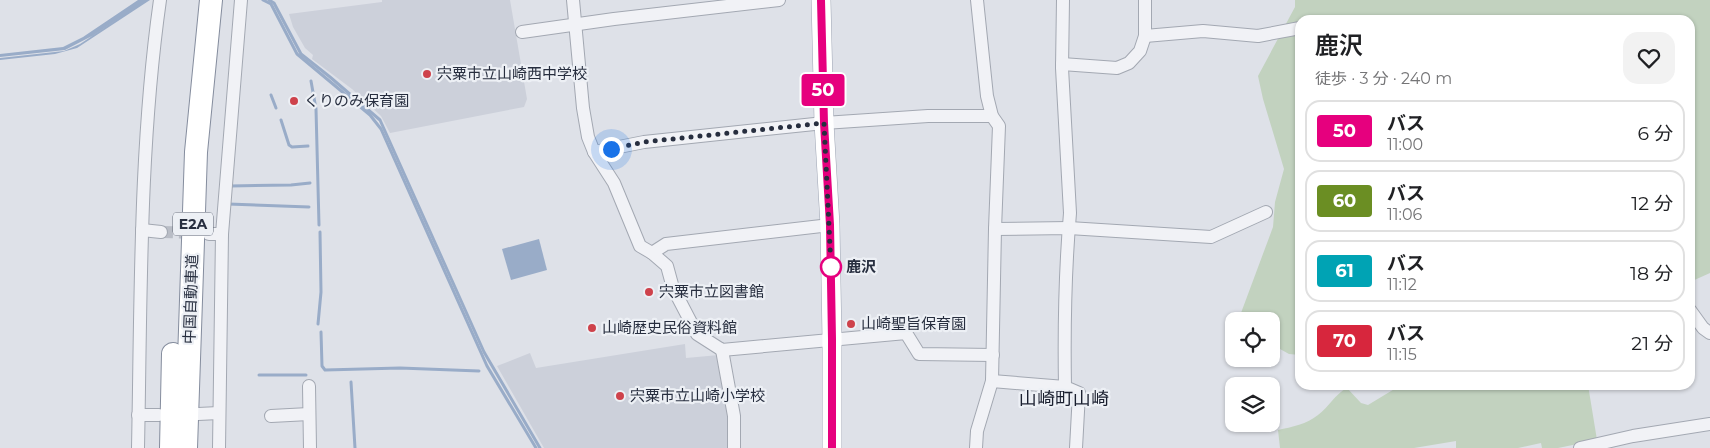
<!DOCTYPE html>
<html lang="ja">
<meta charset="utf-8">
<style>
body{margin:0;font-family:Montserrat,"Noto Sans JP",sans-serif;background:#f2f2f2;color:#202124;height:100vh;display:flex;flex-direction:column;font-size:19px;white-space:nowrap}
*{box-sizing:border-box;margin:0}
p{font-size:16px;color:#757577}
.icon{flex:none;width:28px;height:28px;fill:none;stroke:currentColor;stroke-width:2;stroke-linecap:round;stroke-linejoin:round}
.map{position:relative;flex:1;overflow:hidden}
.drawer{position:absolute;left:1295px;top:15px;width:400px;height:375px;display:flex;flex-direction:column;background:#fff;border-radius:15px;box-shadow:0 1px 4px #0004}
.drawer>*{flex:none}
.badge{padding:0 10px;border-radius:4px;font-size:18px;line-height:32px}
.controls{position:absolute;left:1225px;top:312px;display:grid;gap:10px}
.controls a{display:grid;place-items:center;width:55px;height:55px;border-radius:10px;background:#fff;box-shadow:0 1px 4px #0004;font-size:25px}
.you{position:absolute;width:25px;height:25px;margin:-12px;border:4px solid #fff;border-radius:50%;background:#1a73e8;box-shadow:0 0 0 8px #1a73e833}
.map>.badge{position:absolute;translate:-50% -50%;box-shadow:0 0 0 2px #fff}
.round{display:grid;place-items:center;flex:none;width:52px;height:52px;border-radius:15px;background:#f2f2f2}
.head{display:flex;align-items:center;justify-content:space-between;height:85px;padding:0 20px}
h1{font-size:24px;font-weight:600;line-height:38px}
ul{padding:0;list-style:none}
li{display:flex;align-items:center;gap:15px;height:62px;margin:0 10px 8px;padding:0 10px;border:2px solid #e0e0e0;border-radius:15px}
li div{flex:1}
li b{display:block;font-size:19px}
li em{font-style:normal}
li .badge{min-width:55px;font-weight:700;text-align:center}
.map>svg:first-child{display:block}
.built{fill:#ccd0da}
.green{fill:#c2d2bf}
.water{fill:#99acc8}
.lines{fill:none;stroke-linecap:round;stroke-linejoin:round}
.stream{stroke:#99acc8;stroke-width:3}
.minor-tunnel{stroke:#b9bdc6;stroke-width:12;stroke-dasharray:12 6;stroke-linecap:butt}
.minor-casing{stroke:#a3a8b2;stroke-width:14}
.primary-casing{stroke:#9da4b3;stroke-width:20}
.motorway-casing{stroke:#858d9e;stroke-width:24}
.minor{stroke:#f1f2f6;stroke-width:12}
.primary{stroke:#fff;stroke-width:19}
.motorway{stroke:#fff;stroke-width:22}
.line-casing{stroke:#fff;stroke-width:11}
.line{stroke:#e6007e;stroke-width:8}
.walk{stroke:#272e3f;stroke-width:5;stroke-dasharray:0 9}
.poi-dot{fill:#ce424b;stroke:#edf0f5;stroke-width:2}
.stop-dot{fill:#fff;stroke:#e6007e;stroke-width:2.5}
.labels{text-anchor:middle;stroke-width:4.5;stroke-linejoin:round;paint-order:stroke}
.shield{fill:#edf0f5;stroke:#626876;stroke-width:1}
.shield-label{font-size:14px;font-weight:bold;fill:#272e3f}
.poi-label{font-size:15px;fill:#272e3f;stroke:#edf0f5;text-anchor:start}
.stop-label{font-size:15px;font-weight:bold;fill:#272e3f;stroke:#edf0f5;text-anchor:start}
.street-label{font-size:15px;fill:#272e3f;stroke:#edf0f5}
.quarter-label{font-size:18px;fill:#1a1f2f;stroke:#edf0f5}
</style>
<div class="map">
<svg width="1710" height="448" viewBox="0 0 1710 448">
<rect width="100%" height="100%" fill="#dee1e8"/>
<g class="built">
<polygon points="382,0 510,0 527,99 524,107 390,133 381,116 352,89 312,59 313,55 305,48 293,27 289,14 382,2"/>
<polygon points="685,344 686,358 719,355 729,412 729,448 544,448 497,366 530,353 536,368"/>
</g>
<g class="green">
<polygon points="1295,0 1710,0 1710,273 1690,282 1690,20 1300,20 1300,355 1289,354 1271,344 1271,321 1238,321 1273,227 1275,202 1284,169 1263,99 1258,76 1295,7"/>
<path d="M1401,385h187l9,55 -39,8h-16l-1,-5 -23,5h-62v-7l-42,7h-134l-2,-18c14,-3 29,-6 40,-15 11,-8 17,-21 29,-27l14,15 7,2z"/>
</g>
<g class="water">
<polygon points="138,0 150,0 77,48 55,54 0,60 0,58 64,51 80,44 139,5 92,36 65,50 0,57 0,54 63,47 83,37"/>
<polygon points="539,239 547,270 511,280 502,249"/>
</g>
<g class="lines">
<g class="stream">
<polyline points="263,0 271,4 297,54 370,115 381,129 487,366 536,448"/>
<polyline points="269,0 274,3 301,54 330,77 380,120 484,352 540,448"/>
<polyline points="311,81 316,109 319,225"/>
<polyline points="271,95 276,108"/>
<polyline points="281,120 289,145 292,147 308,146"/>
<polyline points="230,186 291,185 310,183"/>
<polyline points="228,204 309,207"/>
<polyline points="318,324 321,292 320,232"/>
<polyline points="321,332 322,366 325,370 400,368 479,371"/>
<polyline points="259,375 306,375"/>
<polyline points="351,382 355,448"/>
</g>
<polyline class="minor-tunnel" points="161,232 199,233"/>
<g class="minor-casing">
<g id="minor">
<polyline points="573,0 583,108 588,137 594,152 614,183 640,246 652,253 667,266 673,288 697,334 722,350 906,333 919,354 993,355"/>
<path d="M1063,0l-1,68 8,145c-5,58 -6,116 -5,174l14,6 -3,55"/>
<polyline points="522,32 614,19 779,0"/>
<polyline points="1145,36 1203,31 1258,36 1300,28"/>
<polyline points="1062,64 1117,68 1129,63 1140,51 1145,36 1145,0"/>
<polyline points="594,152 644,142 824,123 928,116 992,116"/>
<polyline points="995,229 1069,228 1211,237 1266,212"/>
<polyline points="142,230 161,232"/>
<polyline points="209,234 222,234"/>
<polyline points="652,253 666,244 830,225"/>
<polyline points="1690,310 1703,328 1710,333"/>
<polyline points="722,350 734,416 734,448"/>
<polyline points="992,381 1065,387"/>
<polyline points="309,386 310,448"/>
<polyline points="198,414 219,413"/>
<polyline points="138,415 159,415"/>
<polyline points="271,416 309,414"/>
<path d="M138,448c3,-149 1,-300 22,-448"/>
<polyline points="219,448 222,234 241,0"/>
<polyline points="976,448 977,431 992,381 995,229 999,126 992,116 987,96 977,0"/>
<polyline points="1580,448 1633,436 1710,424"/>
</g>
</g>
<g class="primary-casing">
<polyline id="primary" points="821,0 824,123 830,225 832,339 832,448"/>
</g>
<g class="motorway-casing">
<g id="motorway">
<polyline points="171,448 173,354"/>
<polyline points="186,448 196,152 211,0"/>
</g>
</g>
<use href="#minor" class="minor"/>
<use href="#primary" class="primary"/>
<use href="#motorway" class="motorway"/>
</g>
<g class="lines">
<g class="line-casing">
<polyline id="line" points="821,0 824,123 830,225 832,339 832,448"/>
</g>
<use href="#line" class="line"/>
<polyline class="walk" points="611,149 644,142 824,123 831,267"/>
</g>
<g class="poi-dot">
<circle cx="427" cy="74" r="5"/>
<circle cx="294" cy="101" r="5"/>
<circle cx="649" cy="292" r="5"/>
<circle cx="851" cy="324" r="5"/>
<circle cx="592" cy="328" r="5"/>
<circle cx="620" cy="396" r="5"/>
</g>
<circle class="stop-dot" cx="831" cy="267" r="10"/>
<g class="labels">
<rect class="shield" x="173" y="212.5" width="40" height="23" rx="4"/>
<g class="shield-label">
<text x="193" y="229">E2A</text>
</g>
<g class="poi-label">
<text x="437" y="79">宍粟市立山崎西中学校</text>
<text x="304" y="106">くりのみ保育園</text>
<text x="659" y="297">宍粟市立図書館</text>
<text x="861" y="329">山崎聖旨保育園</text>
<text x="602" y="333">山崎歴史民俗資料館</text>
<text x="630" y="401">宍粟市立山崎小学校</text>
</g>
<g class="stop-label">
<text x="846" y="272">鹿沢</text>
</g>
<g class="street-label">
<text transform="translate(191 299) rotate(-88)" y="5">中国自動車道</text>
</g>
<g class="quarter-label">
<text x="1064" y="405">山崎町山崎</text>
</g>
</g>
</svg>
<div class="controls">
<a><svg class="icon" aria-label="locate" viewBox="0 0 24 24"><circle cx="12" cy="12" r="6"/><path d="M12 2v4M12 18v4M2 12h4M18 12h4"/></svg></a>
<a><svg class="icon" aria-label="layers" viewBox="0 0 24 24"><path d="M12 4l9 5-9 5-9-5zM3 14l9 5 9-5"/></svg></a>
</div>
<div class="you" style="left:611px;top:149px"></div>
<b class="badge" style="left:823px;top:90px;background:#e6007e;color:#fff">50</b>
<section class="drawer">
<div class="head"><div><h1>鹿沢</h1><p>徒歩 · 3 分 · 240 m</p></div><a class="round"><svg class="icon" aria-label="heart" viewBox="0 0 24 24"><path d="M12 20l-8-8c-3-5 5-10 8-4 3-6 11-1 8 4z"/></svg></a></div>
<ul>
<li><span class="badge" style="background:#e6007e;color:#fff">50</span><div><b>バス</b><p>11:00</p></div><em>6 分</em></li>
<li><span class="badge" style="background:#6b8e23;color:#fff">60</span><div><b>バス</b><p>11:06</p></div><em>12 分</em></li>
<li><span class="badge" style="background:#00a3b4;color:#fff">61</span><div><b>バス</b><p>11:12</p></div><em>18 分</em></li>
<li><span class="badge" style="background:#d7263d;color:#fff">70</span><div><b>バス</b><p>11:15</p></div><em>21 分</em></li>
</ul>
</section>
</div>
